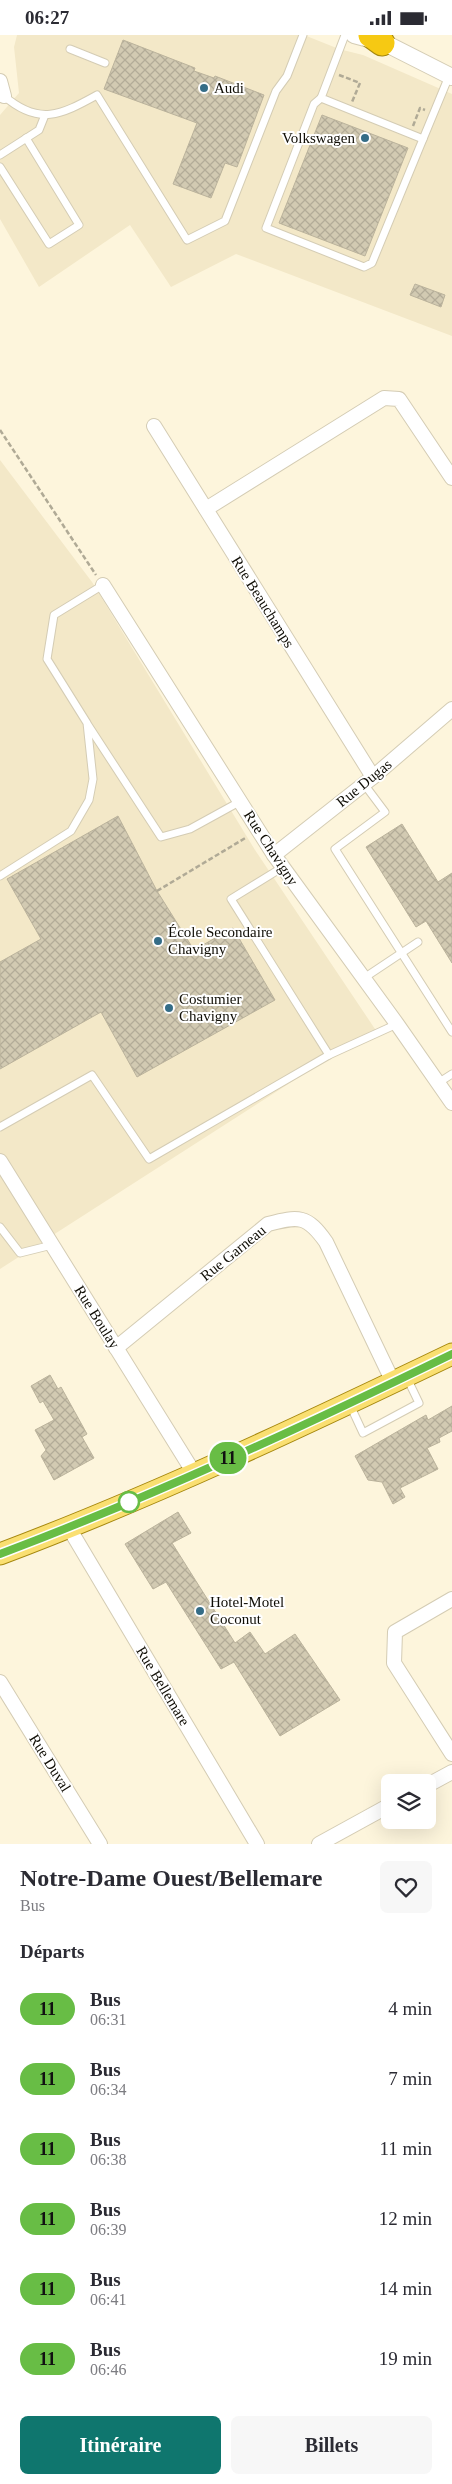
<!DOCTYPE html>
<html lang="fr">
<meta charset="utf-8">
<style>
body{margin:0;font-family:Georgia,serif;background:#f7f7f7;color:#2b2b33;height:100vh;display:flex;flex-direction:column;font-size:19px;white-space:nowrap}
*{box-sizing:border-box;margin:0}
p{font-size:16px;color:#7c7c81}
.icon{flex:none;width:28px;height:28px;fill:none;stroke:currentColor;stroke-width:2;stroke-linecap:round;stroke-linejoin:round}
.map{position:relative;height:1809px;overflow:hidden}
.drawer{display:flex;flex-direction:column;background:#fff;flex:1}
.drawer>*{flex:none}
.badge{padding:0 10px;border-radius:16px;font-size:18px;line-height:32px}
.fabs{position:absolute;left:381px;top:1739px;display:grid;gap:10px}
.fabs a{display:grid;place-items:center;width:55px;height:55px;border-radius:8px;background:#fff;box-shadow:0 5px 20px #0002;font-size:25px}
.map>.badge{position:absolute;translate:-50% -50%;box-shadow:0 0 0 2px #fff}
h2{padding:0 20px;font-size:19px;line-height:45px}
.round{display:grid;place-items:center;flex:none;width:52px;height:52px;border-radius:8px;background:#f7f7f7}
.overview{display:flex;align-items:center;justify-content:space-between;height:85px;padding:0 20px}
h1{font-size:24px;font-weight:700;line-height:38px}
.action{display:flex;gap:10px;margin-top:auto;padding:10px 20px}
.action a{flex:1;height:58px;border-radius:8px;background:#0f766e;color:#fff;font-size:20px;font-weight:700;line-height:58px;text-align:center}
.action a+a{background:#f7f7f7;color:#2b2b33}
ul{padding:0;list-style:none}
li{display:flex;align-items:center;gap:15px;height:70px;padding:0 20px}
li div{flex:1}
li b{display:block;font-size:19px}
li em{font-style:normal}
li .badge{min-width:55px;font-weight:700;text-align:center}
.status{display:flex;justify-content:space-between;align-items:center;height:35px;padding:0 25px;background:#fff;direction:ltr}
.status svg{height:14px;fill:currentColor}
.map>svg:first-child{display:block}
.built{fill:#f3e8c8}
.building{fill:url(#building-cross-hatch);stroke:#bbb39c}
.lines{fill:none;stroke-linecap:round;stroke-linejoin:round}
.service-casing{stroke:#d4ccb4;stroke-width:9}
.minor-casing{stroke:#d4ccb4;stroke-width:16}
.tertiary-casing{stroke:#d4ccb4;stroke-width:18}
.primary-casing{stroke:#a5870e;stroke-width:23}
.motorway-casing{stroke:#a5870e;stroke-width:27}
.path{stroke:#b0aa96;stroke-width:2.5;stroke-dasharray:5 2.5;stroke-linecap:butt}
.service{stroke:#fff;stroke-width:7}
.minor{stroke:#fff;stroke-width:14}
.tertiary{stroke:#fff;stroke-width:16}
.primary{stroke:#fadf71;stroke-width:21}
.motorway{stroke:#f6c913;stroke-width:25}
.line-casing{stroke:#fff;stroke-width:11}
.line{stroke:#68bd45;stroke-width:8}
.poi-dot{fill:#356d87;stroke:#fff;stroke-width:2}
.stop-dot{fill:#fff;stroke:#68bd45;stroke-width:2.5}
.labels{text-anchor:middle;stroke-width:4;stroke-linejoin:round;paint-order:stroke}
.poi-label{font-size:15px;fill:#0f0d05;stroke:#fff;text-anchor:start}
.street-label{font-size:15px;fill:#0f0d05;stroke:#fff}
</style>
<div class="status"><b>06:27</b><svg viewBox="0 0 49 12"><path d="M0 12V9h3v3zM5 12V6h3v6zM10 12V3h3v9zM15 12V0h3v12zM26 1h20v11H26zM47 4h2v5h-2z"/></svg></div>
<div class="map">
<svg width="452" height="1809" viewBox="0 0 452 1809">
<defs>
<pattern id="building-cross-hatch" width="8" height="8" patternUnits="userSpaceOnUse" patternTransform="scale(1.25)"><rect width="8" height="8" fill="#d2cab2"/><path d="M0 0l8 8M0 8l8-8" fill="none" stroke="#b3ac98"/></pattern>
</defs>
<rect width="100%" height="100%" fill="#fdf5dc"/>
<g class="built">
<polygon points="17,0 304,0 339,14 363,20 452,59 452,301 236,219 171,252 130,190 39,252 0,184 0,80 19,58 14,12"/>
<polygon points="0,425 92,547 255,815 377,997 318,1030 0,1234"/>
</g>
<g class="building">
<polygon points="123,5 195,33 194,36 214,43 215,41 264,60 237,132 225,128 211,163 173,149 197,88 104,54"/>
<polygon points="322,80 408,113 365,221 279,188"/>
<polygon points="415,249 445,260 441,272 410,260"/>
<polygon points="118,781 157,856 194,915 233,893 275,965 137,1042 101,977 0,1034 0,927 41,904 7,844"/>
<polygon points="402,789 438,847 452,838 452,928 426,886 416,892 366,812"/>
<polygon points="50,1340 58,1354 61,1352 87,1399 82,1402 94,1423 54,1445 41,1421 46,1415 35,1395 54,1385 43,1366 40,1368 31,1351"/>
<polygon points="452,1371 452,1396 439,1403 440,1407 427,1413 438,1434 400,1453 405,1462 393,1469 382,1447 368,1445 355,1421 426,1380 428,1385"/>
<polygon points="178,1477 191,1498 172,1508 235,1608 250,1597 265,1619 295,1599 340,1665 280,1701 234,1627 221,1634 166,1547 153,1554 125,1509"/>
</g>
<g class="lines">
<g class="service-casing">
<g id="service">
<polyline points="345,0 321,63 423,104 449,41"/>
<polyline points="70,14 105,28"/>
<path d="M4,61c35,30 57,19 93,-1l90,145 38,-19 51,-130 11,-15 16,-41"/>
<polyline points="321,63 314,69 266,193 364,232 372,228 423,104"/>
<polyline points="0,120 39,95 45,80"/>
<polyline points="0,132 49,209 79,190 26,103"/>
<polyline points="88,690 161,802 190,794 241,766"/>
<polyline points="364,749 385,777 335,814 452,997"/>
<polyline points="283,832 231,864 329,1020"/>
<polyline points="0,841 71,796 89,765 93,744 87,688 47,624 54,580 103,550"/>
<polyline points="364,943 418,907"/>
<polyline points="438,1048 452,1039"/>
<polyline points="0,1092 92,1040 149,1124 329,1020 397,989"/>
<polyline points="0,1192 20,1218 52,1210"/>
<polyline points="350,1370 363,1398 419,1368 407,1343"/>
</g>
</g>
<g class="minor-casing">
<g id="minor">
<polyline points="0,46 4,61"/>
<polyline points="154,391 373,742"/>
<polyline points="206,474 384,363 399,364 452,443"/>
<polyline points="103,550 274,820 397,989 452,1068"/>
<polyline points="274,820 373,742 452,674"/>
<polyline points="0,1126 194,1438"/>
<path d="M116,1313l152,-124c31,-8 39,-9 58,18l67,140"/>
<polyline points="69,1493 257,1809"/>
<polyline points="452,1564 395,1597 394,1628 452,1719"/>
<polyline points="0,1647 100,1809"/>
<polyline points="428,1750 452,1737"/>
<polyline points="319,1809 390,1770"/>
</g>
</g>
<g class="tertiary-casing">
<g id="tertiary">
<polyline points="354,0 380,7"/>
<polyline points="373,2 452,42"/>
</g>
</g>
<g class="primary-casing">
<path id="primary" d="M0,1519c154,-58 304,-129 452,-200"/>
</g>
<g class="motorway-casing">
<polyline id="motorway" points="371,0 382,8"/>
</g>
<g class="path">
<polyline points="339,40 360,48 352,67"/>
<polyline points="413,91 420,73 425,75"/>
<polyline points="0,395 96,540"/>
<polyline points="157,856 247,802"/>
</g>
<use href="#service" class="service"/>
<use href="#minor" class="minor"/>
<use href="#tertiary" class="tertiary"/>
<use href="#primary" class="primary"/>
<use href="#motorway" class="motorway"/>
</g>
<g class="lines">
<g class="line-casing">
<path id="line" d="M0,1519c154,-58 304,-128 452,-200"/>
</g>
<use href="#line" class="line"/>
</g>
<g class="poi-dot">
<circle cx="204" cy="53" r="5"/>
<circle cx="365" cy="103" r="5"/>
<circle cx="158" cy="906" r="5"/>
<circle cx="169" cy="973" r="5"/>
<circle cx="200" cy="1576" r="5"/>
</g>
<circle class="stop-dot" cx="129" cy="1467" r="10"/>
<g class="labels">
<g class="poi-label">
<text x="214" y="58">Audi</text>
<text x="355" y="108" text-anchor="end">Volkswagen</text>
<text x="168" y="902">École Secondaire<tspan x="168" dy="17">Chavigny</tspan></text>
<text x="179" y="969">Costumier<tspan x="179" dy="17">Chavigny</tspan></text>
<text x="210" y="1572">Hotel-Motel<tspan x="210" dy="17">Coconut</tspan></text>
</g>
<g class="street-label">
<text transform="translate(263 567) rotate(58)" y="5">Rue Beauchamps</text>
<text transform="translate(364 748) rotate(-39)" y="5">Rue Dugas</text>
<text transform="translate(271 813) rotate(57)" y="5">Rue Chavigny</text>
<text transform="translate(233 1218) rotate(-39)" y="5">Rue Garneau</text>
<text transform="translate(97 1282) rotate(58)" y="5">Rue Boulay</text>
<text transform="translate(163 1651) rotate(59)" y="5">Rue Bellemare</text>
<text transform="translate(50 1728) rotate(58)" y="5">Rue Duval</text>
</g>
</g>
</svg>
<div class="fabs">
<a><svg class="icon" aria-label="layers" viewBox="0 0 24 24"><path d="M12 4l9 5-9 5-9-5zM3 14l9 5 9-5"/></svg></a>
</div>
<b class="badge" style="left:228px;top:1423px;background:#68bd45;color:#111">11</b>
</div>
<section class="drawer">
<div class="overview"><div><h1>Notre-Dame Ouest/Bellemare</h1><p>Bus</p></div><a class="round"><svg class="icon" aria-label="heart" viewBox="0 0 24 24"><path d="M12 20l-8-8c-3-5 5-10 8-4 3-6 11-1 8 4z"/></svg></a></div>
<h2>Départs</h2>
<ul>
<li><span class="badge" style="background:#68bd45;color:#111">11</span><div><b>Bus</b><p>06:31</p></div><em>4 min</em></li>
<li><span class="badge" style="background:#68bd45;color:#111">11</span><div><b>Bus</b><p>06:34</p></div><em>7 min</em></li>
<li><span class="badge" style="background:#68bd45;color:#111">11</span><div><b>Bus</b><p>06:38</p></div><em>11 min</em></li>
<li><span class="badge" style="background:#68bd45;color:#111">11</span><div><b>Bus</b><p>06:39</p></div><em>12 min</em></li>
<li><span class="badge" style="background:#68bd45;color:#111">11</span><div><b>Bus</b><p>06:41</p></div><em>14 min</em></li>
<li><span class="badge" style="background:#68bd45;color:#111">11</span><div><b>Bus</b><p>06:46</p></div><em>19 min</em></li>
</ul>
<div class="action"><a>Itinéraire</a><a>Billets</a></div>
</section>
